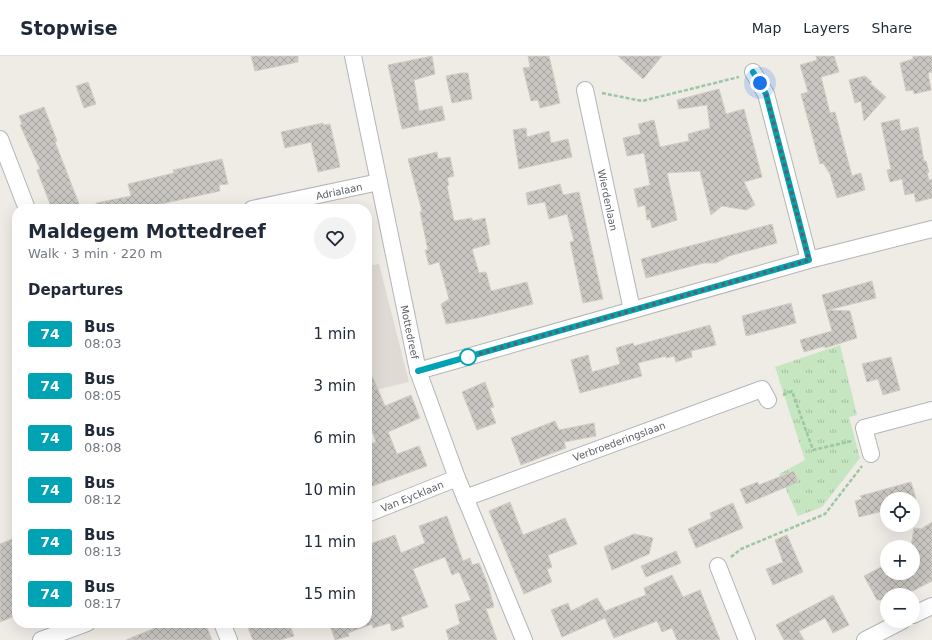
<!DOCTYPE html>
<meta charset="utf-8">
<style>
body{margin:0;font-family:"DejaVu Sans",sans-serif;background:#f2f2f3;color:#1f2937;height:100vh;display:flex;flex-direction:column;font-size:15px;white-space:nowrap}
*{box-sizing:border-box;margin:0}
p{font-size:13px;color:#747a83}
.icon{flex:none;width:22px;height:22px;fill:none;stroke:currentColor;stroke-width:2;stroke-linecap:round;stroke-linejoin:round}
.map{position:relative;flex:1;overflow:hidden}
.details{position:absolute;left:12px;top:148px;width:360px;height:424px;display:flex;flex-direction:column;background:#fff;border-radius:16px;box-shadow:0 4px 16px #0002}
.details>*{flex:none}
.badge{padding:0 8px;border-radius:3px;font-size:14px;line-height:26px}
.tools{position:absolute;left:880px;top:436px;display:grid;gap:8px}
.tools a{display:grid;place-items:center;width:40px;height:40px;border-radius:50%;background:#fff;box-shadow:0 4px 16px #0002;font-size:20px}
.you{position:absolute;width:20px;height:20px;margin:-10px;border:3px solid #fff;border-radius:50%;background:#1a73e8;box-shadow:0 0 0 6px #1a73e833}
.map>.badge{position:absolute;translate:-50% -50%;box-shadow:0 0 0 2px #fff}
h2{padding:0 16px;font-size:15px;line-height:36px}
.round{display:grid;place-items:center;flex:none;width:42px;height:42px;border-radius:21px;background:#f2f2f3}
.overview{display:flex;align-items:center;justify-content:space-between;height:68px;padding:0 16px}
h1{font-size:19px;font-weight:800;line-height:30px}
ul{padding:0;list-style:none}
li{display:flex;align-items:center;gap:12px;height:52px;padding:0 16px}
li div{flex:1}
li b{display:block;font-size:15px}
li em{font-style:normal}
li .badge{min-width:44px;font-weight:700;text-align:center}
header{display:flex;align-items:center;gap:24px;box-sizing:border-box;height:56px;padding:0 20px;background:#fff;border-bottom:1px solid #e0e1e3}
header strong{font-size:19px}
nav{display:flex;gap:22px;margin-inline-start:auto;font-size:14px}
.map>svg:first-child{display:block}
.education{fill:#dfdad3}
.park{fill:url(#park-tufts)}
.building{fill:url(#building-cross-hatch);stroke:#d3cdc3}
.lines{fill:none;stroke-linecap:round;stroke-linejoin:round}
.minor-casing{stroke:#b2b6b9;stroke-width:18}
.path{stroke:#9bc7a3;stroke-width:2.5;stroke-dasharray:4 2;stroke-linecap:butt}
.minor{stroke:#fff;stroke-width:16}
.line-casing{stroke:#fff;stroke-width:9}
.line{stroke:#00a3b4;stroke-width:6}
.walk{stroke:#5c6165;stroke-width:4;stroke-dasharray:0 7.2}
.stop-dot{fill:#fff;stroke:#00a3b4;stroke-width:2}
.labels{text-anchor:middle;stroke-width:3;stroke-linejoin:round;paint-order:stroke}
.street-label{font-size:10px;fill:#5c6165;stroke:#fff}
</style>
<header>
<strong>Stopwise</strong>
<nav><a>Map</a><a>Layers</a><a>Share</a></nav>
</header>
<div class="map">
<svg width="932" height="584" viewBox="0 0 932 584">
<defs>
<pattern id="park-tufts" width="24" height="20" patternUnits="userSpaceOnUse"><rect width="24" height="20" fill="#c5e6c1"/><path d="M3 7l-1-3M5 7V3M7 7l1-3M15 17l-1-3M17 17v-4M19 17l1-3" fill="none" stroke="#a3bea0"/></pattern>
<pattern id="building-cross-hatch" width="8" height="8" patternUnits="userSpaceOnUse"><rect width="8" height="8" fill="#c9c6c1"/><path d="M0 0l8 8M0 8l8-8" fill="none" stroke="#a6a4a0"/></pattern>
</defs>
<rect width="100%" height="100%" fill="#efebe5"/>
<polygon class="education" points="379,208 409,326 367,336 367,210"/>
<polygon class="park" points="840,289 857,359 849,361 860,402 822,451 798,460 779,418 805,404 775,311"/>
<g class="building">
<polygon points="251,0 298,0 298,6 255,15"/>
<polygon points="432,0 435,18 414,24 419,55 442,50 445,64 402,73 388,9"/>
<polygon points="528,0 549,0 560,47 540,52 538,44 531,45 523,12 530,11"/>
<polygon points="618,0 662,0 643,23"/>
<polygon points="816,0 834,0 839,16 821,21 830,57 835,56 852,120 861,117 865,134 837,142 830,118 823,107 820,108 801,38 808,36 800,9 817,4"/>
<polygon points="913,0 932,0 932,16 928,17 931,34 914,38 913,34 906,35 900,7 913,3"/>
<polygon points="461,17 468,17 472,43 452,47 446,20"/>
<polygon points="865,20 872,26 870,27 886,41 864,65 861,45 855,47 849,24"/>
<polygon points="88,26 96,48 84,52 76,30"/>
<polygon points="719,33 726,58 744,53 762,121 744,126 755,149 746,154 722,150 711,159 700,115 667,117 677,164 652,172 650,163 647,164 645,149 638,151 634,133 650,129 644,97 627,100 623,82 641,78 638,68 654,64 660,91 689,85 688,78 710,72 707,49 679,53 677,44"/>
<polygon points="44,51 57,85 55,86 81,153 52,153 37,114 40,113 20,69 22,68 19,60"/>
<polygon points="899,63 901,75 918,71 924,105 926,105 929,116 927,117 929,124 932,123 932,142 916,146 914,137 905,139 902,123 890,126 887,114 891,113 881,67"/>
<polygon points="323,67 324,69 330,68 340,111 318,116 311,86 285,92 281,76"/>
<polygon points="526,72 527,81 549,75 551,87 568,83 572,101 519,113 513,74"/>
<polygon points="437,96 438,103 450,101 454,120 447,122 449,129 447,130 454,165 472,162 472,165 485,162 490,188 472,193 479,217 486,216 491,235 527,226 533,248 477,262 446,268 441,248 449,243 439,206 429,209 425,194 428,194 420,156 422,155 408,103"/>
<polygon points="222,103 228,128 219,129 220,135 138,153 96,153 96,147 131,140 128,128 174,117 173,114"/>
<polygon points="560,128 563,139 579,136 603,243 583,247 570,186 574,185 567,158 549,163 545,146 528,149 526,137"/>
<polygon points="772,168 777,187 729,200 716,207 704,207 646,222 641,203"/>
<polygon points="872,225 876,242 828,254 850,255 857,282 825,292 825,290 804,296 800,284 832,275 822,239"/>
<polygon points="791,247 796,267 746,280 742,260"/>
<polygon points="710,269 716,289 691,295 692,301 676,306 674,300 666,302 666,300 638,307 642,320 580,337 571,304 588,299 592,316 620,308 616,292 633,287 634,290"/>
<polygon points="891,301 900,334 883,339 878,323 867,326 862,308"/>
<polygon points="367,308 385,350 411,339 420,362 388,376 397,398 419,390 427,410 367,432 367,389 376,386 367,361"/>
<polygon points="485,326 494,351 490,352 496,367 477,374 462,336"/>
<polygon points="555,365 559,374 594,367 596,380 564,386 566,392 521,409 511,382"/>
<polygon points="794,415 798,426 746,448 740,433 758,426 759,429"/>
<polygon points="911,426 916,443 887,443 887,454 859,461 855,445 862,443 860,440"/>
<polygon points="510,446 523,479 565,462 577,488 548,499 552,511 547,513 552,526 524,538 489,455"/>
<polygon points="733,447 743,472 696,492 688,473 712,462 710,457"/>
<polygon points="447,460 463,505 470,502 472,509 479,507 488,529 494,551 486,553 497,584 449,584 446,574 460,568 455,549 471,544 459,516 452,519 445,501 413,513 428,551 401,561 404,571 392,575 390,567 373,572 372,568 348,577 349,580 335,584 329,567 367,567 367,489 395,479 401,497 425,487 419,470"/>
<polygon points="932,466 932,525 905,539 887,539 887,544 877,544 864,520 887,508 887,517 907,517 908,520 908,517 913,517 913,491 911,491 914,472 921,473"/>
<polygon points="634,478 653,482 649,498 612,514 604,491"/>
<polygon points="787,479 803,516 773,529 766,513 783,506 775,484"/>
<polygon points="17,481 17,559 0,566 0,488"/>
<polygon points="676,495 681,507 646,521 641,510"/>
<polygon points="672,519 683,541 700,534 720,584 677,584 672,572 662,576 657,565 614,582 605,562 562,581 551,554 568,547 571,555 597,542 605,555 646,539 644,532"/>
<polygon points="833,539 849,569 833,577 825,562 799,575 804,584 784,584 776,569"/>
<polygon points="167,567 205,567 212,584 126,584"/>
<polygon points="246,567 289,567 294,580 280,584 253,584"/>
</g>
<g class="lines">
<g class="minor-casing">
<g id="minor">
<polyline points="353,0 418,315 457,422 524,584"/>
<polyline points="753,16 766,38 809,204"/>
<polyline points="585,34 632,254"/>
<polyline points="0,83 27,153"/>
<polyline points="252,153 379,126"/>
<polyline points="418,315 809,204 932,173"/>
<polyline points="871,398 864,372 932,354"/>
<polyline points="465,442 762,333 768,344"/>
<polyline points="367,458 457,422"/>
<polyline points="718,510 747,584"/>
<polyline points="913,559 932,550"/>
<polyline points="222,567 229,584"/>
<polyline points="41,584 87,567"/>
<polyline points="865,584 902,565"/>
</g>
</g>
<g class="path">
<polyline points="602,37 642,45 739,21"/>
<polyline points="783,339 792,335 813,394 852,385"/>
<polyline points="731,501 741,493 825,458 862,410"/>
</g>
<use href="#minor" class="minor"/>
</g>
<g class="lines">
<g class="line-casing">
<polyline id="line" points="418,315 809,204 766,38 753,16"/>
</g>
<use href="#line" class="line"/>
<polyline class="walk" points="468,301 464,302 809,204 766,38 760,27"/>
</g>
<circle class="stop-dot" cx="468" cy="301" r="8"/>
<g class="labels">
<g class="street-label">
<text transform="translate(339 135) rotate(-12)" y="4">Adrialaan</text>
<text transform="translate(608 144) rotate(78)" y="4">Wierdenlaan</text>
<text transform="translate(410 276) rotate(78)" y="4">Mottedreef</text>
<text transform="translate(619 385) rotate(-20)" y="4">Verbroederingslaan</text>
<text transform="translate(412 440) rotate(-22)" y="4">Van Eycklaan</text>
</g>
</g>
</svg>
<div class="tools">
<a><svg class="icon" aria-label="locate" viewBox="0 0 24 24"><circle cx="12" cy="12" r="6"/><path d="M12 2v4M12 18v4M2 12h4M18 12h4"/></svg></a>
<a>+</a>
<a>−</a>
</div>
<div class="you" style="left:760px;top:27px"></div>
<section class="details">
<div class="overview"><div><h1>Maldegem Mottedreef</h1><p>Walk · 3 min · 220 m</p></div><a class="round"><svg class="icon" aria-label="heart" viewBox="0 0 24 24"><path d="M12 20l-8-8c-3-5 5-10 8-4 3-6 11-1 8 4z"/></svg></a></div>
<h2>Departures</h2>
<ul>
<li><span class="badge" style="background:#00a3b4;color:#fff">74</span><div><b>Bus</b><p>08:03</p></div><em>1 min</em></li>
<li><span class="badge" style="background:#00a3b4;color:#fff">74</span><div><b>Bus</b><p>08:05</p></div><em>3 min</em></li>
<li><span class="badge" style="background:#00a3b4;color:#fff">74</span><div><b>Bus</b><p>08:08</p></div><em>6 min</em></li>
<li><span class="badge" style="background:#00a3b4;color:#fff">74</span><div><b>Bus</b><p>08:12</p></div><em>10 min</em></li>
<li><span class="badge" style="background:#00a3b4;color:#fff">74</span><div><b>Bus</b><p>08:13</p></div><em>11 min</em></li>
<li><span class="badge" style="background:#00a3b4;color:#fff">74</span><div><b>Bus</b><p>08:17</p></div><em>15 min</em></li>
</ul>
</section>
</div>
